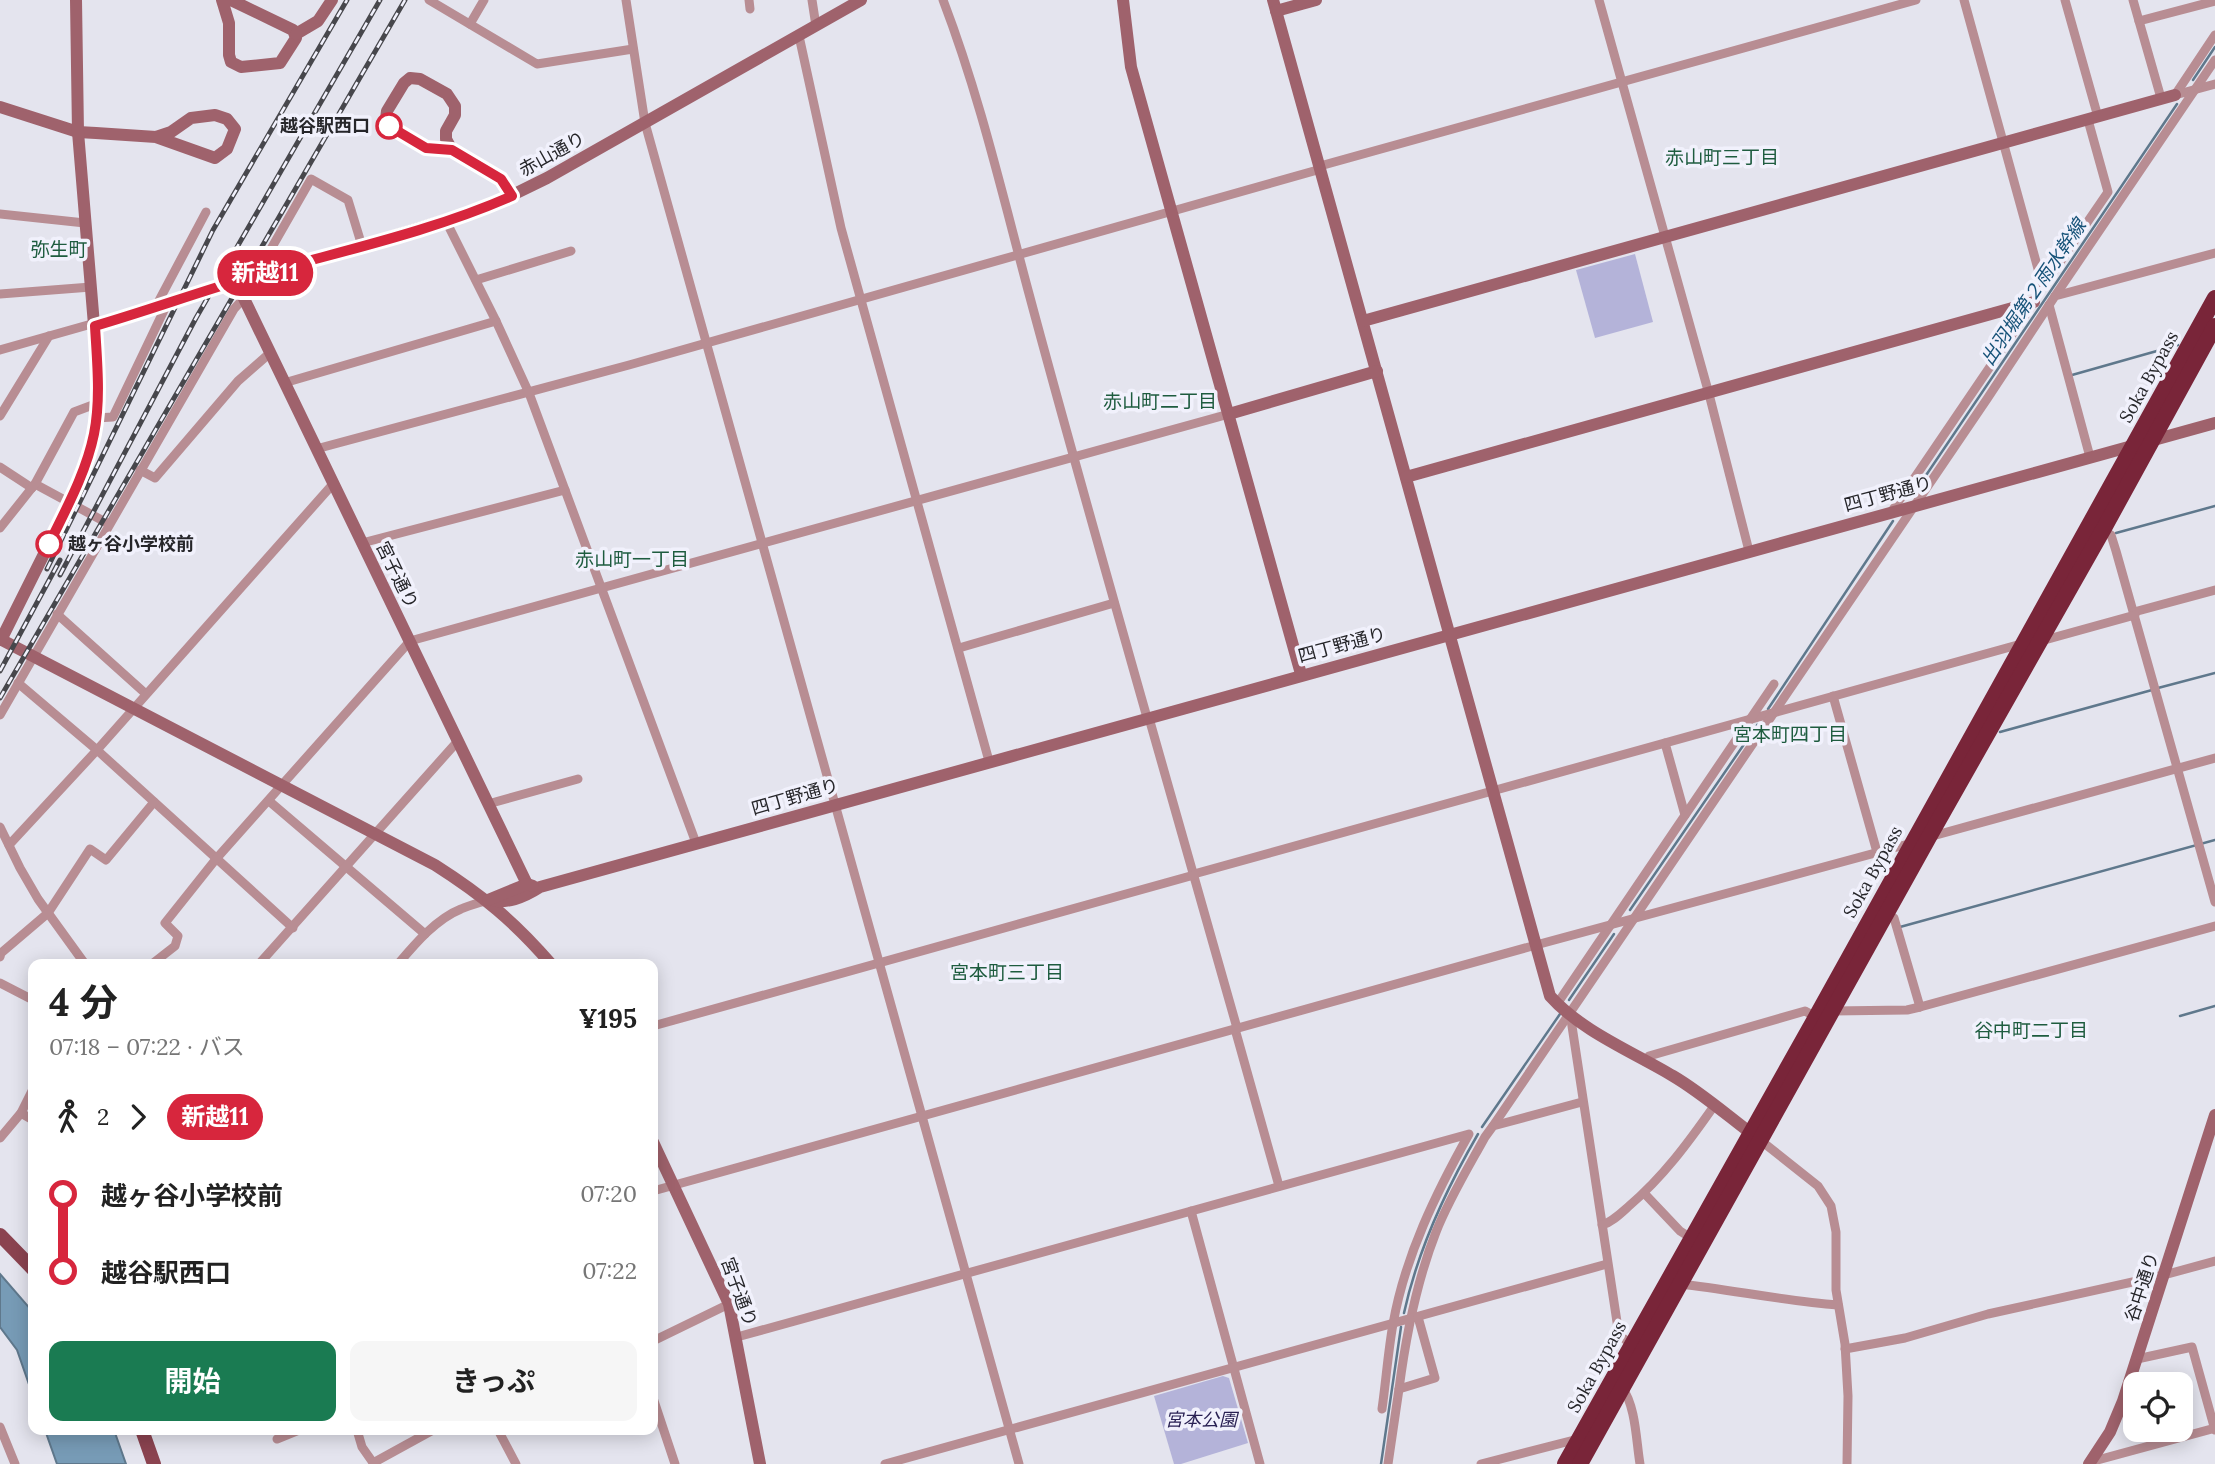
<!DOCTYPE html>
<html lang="ja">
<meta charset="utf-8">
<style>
body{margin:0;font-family:Lora,"Noto Sans JP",serif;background:#f6f6f6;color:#222;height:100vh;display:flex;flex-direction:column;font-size:26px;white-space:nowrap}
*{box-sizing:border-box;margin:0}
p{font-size:23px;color:#767676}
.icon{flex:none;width:38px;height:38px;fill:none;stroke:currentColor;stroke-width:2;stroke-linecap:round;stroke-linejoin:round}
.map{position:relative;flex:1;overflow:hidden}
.side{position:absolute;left:28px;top:959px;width:630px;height:476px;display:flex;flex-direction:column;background:#fff;border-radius:14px;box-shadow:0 4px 18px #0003}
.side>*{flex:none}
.badge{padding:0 14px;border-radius:23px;font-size:24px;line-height:46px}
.fabs{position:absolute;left:2123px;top:1372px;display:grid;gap:14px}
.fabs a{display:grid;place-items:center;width:70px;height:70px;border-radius:14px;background:#fff;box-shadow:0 4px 18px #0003;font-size:35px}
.map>.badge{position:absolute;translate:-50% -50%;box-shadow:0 0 0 4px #fff}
.legs{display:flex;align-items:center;gap:10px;height:77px;padding:0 21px;font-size:23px}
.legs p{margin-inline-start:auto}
.summary{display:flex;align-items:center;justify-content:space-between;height:119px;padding:0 21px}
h1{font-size:38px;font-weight:700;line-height:52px}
.cta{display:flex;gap:14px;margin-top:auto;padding:14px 21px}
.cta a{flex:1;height:80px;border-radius:14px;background:#1a7b52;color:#fff;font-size:28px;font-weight:700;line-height:80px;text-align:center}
.cta a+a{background:#f6f6f6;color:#222}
ul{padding:0 21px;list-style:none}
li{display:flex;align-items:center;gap:24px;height:77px;font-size:26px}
li i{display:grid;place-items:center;width:10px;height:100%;margin:0 9px;background:currentColor}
li i::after{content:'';width:18px;height:18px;margin:-9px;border:5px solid;border-radius:50%;background:#fff}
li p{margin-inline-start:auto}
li:first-child i{background:linear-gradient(#0000 50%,currentColor 0)}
li:last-child i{background:linear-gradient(currentColor 50%,#0000 0)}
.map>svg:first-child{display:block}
.green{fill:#b4b3d9}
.water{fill:#779bb6;stroke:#5f788c;stroke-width:2}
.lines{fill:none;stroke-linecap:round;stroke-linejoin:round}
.stream{stroke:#5f788c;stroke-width:2.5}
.street{stroke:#b88d93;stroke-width:9}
.secondary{stroke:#9f626c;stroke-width:12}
.primary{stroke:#8b4350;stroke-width:14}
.highway{stroke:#792539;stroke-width:16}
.rail-casing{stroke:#47474c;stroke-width:5}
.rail{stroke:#f1f1fc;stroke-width:2.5;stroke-dasharray:8;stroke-linecap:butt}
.line-1-casing{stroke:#fff;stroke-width:16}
.line-1{stroke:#d7263d;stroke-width:10}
.stop-1-dot{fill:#fff;stroke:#d7263d;stroke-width:3.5}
.labels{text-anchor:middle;stroke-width:7;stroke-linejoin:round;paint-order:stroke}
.stop-label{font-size:18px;font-weight:bold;fill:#26262a;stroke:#f1f1fc;text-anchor:end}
.street-label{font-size:18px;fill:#26262a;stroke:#f1f1fc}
.park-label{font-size:18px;font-style:italic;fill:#292153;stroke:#f1f1fc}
.neighbourhood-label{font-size:19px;fill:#1e5c3f;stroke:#f1f1fc}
.water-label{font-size:19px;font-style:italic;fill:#175379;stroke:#f1f1fc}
</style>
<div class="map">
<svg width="2215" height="1464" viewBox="0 0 2215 1464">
<rect width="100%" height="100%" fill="#e4e4ee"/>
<g class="green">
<polygon points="1635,254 1653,322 1595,338 1576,270"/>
<polygon points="1223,1376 1229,1378 1248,1443 1181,1464 1174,1464 1154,1396"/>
</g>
<g class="water">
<polygon points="0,1274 33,1312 33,1396 17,1350 0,1327"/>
<polygon points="45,1430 114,1430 126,1464 57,1464"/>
</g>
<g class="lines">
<g class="stream">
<polyline points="2193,80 2215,47"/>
<polyline points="2072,375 2178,345"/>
<polyline points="1912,496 2177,104"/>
<polyline points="2116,533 2215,506"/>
<polyline points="2158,688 2215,673"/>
<polyline points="1768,709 1893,521"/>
<polyline points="2000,732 2152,690"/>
<polyline points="1630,910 1758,724"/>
<polyline points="1900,927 2215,840"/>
<polyline points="1569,1000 1614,934"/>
<polyline points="2180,1016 2215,1006"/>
<polyline points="1482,1127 1560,1014"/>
<path d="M1404,1313c14,-64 41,-122 74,-179"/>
<polyline points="1381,1464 1401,1327"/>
</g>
<g class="street">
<polyline points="429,0 537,64 633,49"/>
<polyline points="626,0 645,123 1019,1464"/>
<polyline points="749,0 750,9"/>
<polyline points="812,0 816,26"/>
<path d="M943,0c36,94 59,193 85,290 38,142 78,283 118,424l3,4 88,310"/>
<polyline points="1599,0 1709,394 1749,551"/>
<polyline points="1964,0 2043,287 2108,192 2088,120"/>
<polyline points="2065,0 2098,117"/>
<polyline points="2133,0 2161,98"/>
<polyline points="2139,21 2215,1"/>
<polyline points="470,24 484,0"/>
<polyline points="799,36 841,228 989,761"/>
<polyline points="2175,95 2215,35"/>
<polyline points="2175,95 2215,84"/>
<polyline points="1320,166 1916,0"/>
<polyline points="0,214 85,223"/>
<polyline points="446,221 496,321 529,393 696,843"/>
<polyline points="256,275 311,179 348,200 362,246"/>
<polyline points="476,280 571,251"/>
<polyline points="0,294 91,287"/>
<polyline points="2055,296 2215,60"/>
<polyline points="2049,305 2090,457"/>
<polyline points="155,308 206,212"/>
<polyline points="0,350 95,323"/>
<polyline points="284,383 496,321"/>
<polyline points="0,416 49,336"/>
<polyline points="96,418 113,417 167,304"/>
<polyline points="316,449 629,365 1321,169"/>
<polyline points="0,467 32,488"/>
<polyline points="140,470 155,478 238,381 270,353"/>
<polyline points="35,484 109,524"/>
<polyline points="1892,511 2034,302"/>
<polyline points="0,528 35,484 74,412 98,403"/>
<polyline points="2103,530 2111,535 2116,551 2215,902"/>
<polyline points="362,543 565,490"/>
<polyline points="2134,612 2215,590"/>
<polyline points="57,614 146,694"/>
<polyline points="2041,641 2135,615"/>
<polyline points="959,648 1114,603"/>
<polyline points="18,683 97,750 293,928"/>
<polyline points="1833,696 1877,852"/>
<polyline points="0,715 234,309 244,298"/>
<polyline points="1665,743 1685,815"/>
<polyline points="269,801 425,934"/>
<polyline points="488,804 578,779"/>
<polyline points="0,827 20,868 38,899 85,964"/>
<polyline points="1929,837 2215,758"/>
<polyline points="9,845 97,750 333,484"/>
<polyline points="1194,874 2021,644"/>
<polyline points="1888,914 1894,918 1920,1007"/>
<polyline points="0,957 1,953 48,913 90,849 106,860 154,802"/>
<polyline points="152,964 175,946 178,936 165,923 216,859 410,641 1229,414"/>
<polyline points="259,964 457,742"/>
<path d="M398,964c17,-20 38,-45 63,-55 9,-4 18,-6 27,-9"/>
<polyline points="0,983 33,1000"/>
<polyline points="1557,1004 1774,684"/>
<polyline points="1833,1011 1907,1010 1920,1007 2215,926"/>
<polyline points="1570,1013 1619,1335 1631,1344"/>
<polyline points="653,1026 1194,875"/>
<polyline points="1235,1029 1279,1186"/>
<polyline points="1646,1062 1649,1056 1805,1011 1816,1017"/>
<polyline points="21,1113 33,1120"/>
<polyline points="1493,1126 1987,399 2055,296 2215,253"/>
<polyline points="0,1138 21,1113 33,1089"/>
<polyline points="1760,1140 1818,1186 1831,1206 1836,1232 1836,1290 1845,1344 1848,1396 1847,1464"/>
<polyline points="653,1191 1536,945 1912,843"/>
<polyline points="1644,1193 1680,1231 1691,1238"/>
<polyline points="1191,1211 1260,1464"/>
<path d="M1602,1225c10,-3 18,-11 27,-19 34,-29 59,-63 85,-100"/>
<path d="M1680,1284c53,6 105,17 158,21"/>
<path d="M737,1337l732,-203c-33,59 -64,122 -76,190 -5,28 -7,57 -11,85"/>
<polyline points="653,1341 729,1304"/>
<polyline points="1845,1349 1905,1338 1988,1314 2164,1275 2215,1261"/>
<polyline points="2137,1359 2192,1347 2215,1430"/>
<path d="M1622,1387c14,20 14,53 18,77"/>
<path d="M1399,1389c7,-54 17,-106 37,-157 13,-33 32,-64 49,-95l8,-11 89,-24"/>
<polyline points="653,1398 675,1464"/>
<polyline points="0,1427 15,1464"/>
<polyline points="357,1430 362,1447 374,1464"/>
<polyline points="498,1430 516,1464"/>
<polyline points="277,1439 299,1430"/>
<polyline points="2090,1462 2215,1428"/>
<polyline points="373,1463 433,1430"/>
<polyline points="885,1464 1607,1264"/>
<polyline points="1388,1464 1399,1389 1435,1378 1418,1317"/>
<polyline points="1481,1464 1578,1439"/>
</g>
<g class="secondary">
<polyline points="222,0 229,23 229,55 231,62 241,67 280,63 296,38 293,30 231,0"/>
<polyline points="1123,0 1131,67 1301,674"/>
<path d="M1273,0l277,996c31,35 83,56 123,80 29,17 56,41 83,61"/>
<polyline points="1276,11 1316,0"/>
<polyline points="296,34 318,21 332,0"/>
<polyline points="0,107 78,132 96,133 156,137 171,132 191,118 215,115 227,119 235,129 227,149 215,158 156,137"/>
<polyline points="452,150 426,148 389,126 386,119 387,111 404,83 410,78 420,79 447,94 455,106 455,115 446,131 446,139 452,150 501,179 512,196"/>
<polyline points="236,282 527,884"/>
<polyline points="1363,321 2175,95"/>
<polyline points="95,326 256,275 362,246 488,207 547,178 861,0"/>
<polyline points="1229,414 1377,371"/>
<polyline points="1406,477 2034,302"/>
<path d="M0,639l435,226c47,30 79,56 116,99"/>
<polyline points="1,640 70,502 81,476 94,433 98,403 97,361 78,132 76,0"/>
<path d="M488,900c19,4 35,-2 52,-13l1675,-464"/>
<polyline points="488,900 527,884 533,886"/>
<polyline points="653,1142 729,1304 760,1464"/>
<polyline points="2089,1464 2110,1432 2123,1401 2215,1115"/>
</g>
<g class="primary">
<polyline points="0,1235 33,1269"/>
<polyline points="142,1430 154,1464"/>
</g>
<g class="highway">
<polyline points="1565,1464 1816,1017 2215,298"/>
<polyline points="1580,1464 1929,837 2103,530 2215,326"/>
</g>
<g class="rail-casing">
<g id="rail">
<polyline points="47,569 213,230 347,0"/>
<polyline points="60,575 196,318 380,0"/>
<polyline points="0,671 60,560"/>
<polyline points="0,698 405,0"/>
</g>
</g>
<use href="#rail" class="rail"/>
</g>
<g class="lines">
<g class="line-1-casing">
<path id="line-1" d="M49,544c17,-35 37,-71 45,-110 7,-35 3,-73 1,-108 58,-17 115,-38 173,-54 82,-23 167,-42 244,-76l-11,-17 -49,-29 -26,-2 -37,-22"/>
</g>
<use href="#line-1" class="line-1"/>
</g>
<g class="stop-1-dot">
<circle cx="389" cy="126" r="12"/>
<circle cx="49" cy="544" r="12"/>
</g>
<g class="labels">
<g class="stop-label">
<text x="370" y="132">越谷駅西口</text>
<text x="68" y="550" text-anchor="start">越ヶ谷小学校前</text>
</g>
<g class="street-label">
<text transform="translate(552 154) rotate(-29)" y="6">赤山通り</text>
<text transform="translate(2149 377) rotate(-61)" y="6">Soka Bypass</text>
<text transform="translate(1888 494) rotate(-15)" y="6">四丁野通り</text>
<text transform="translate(397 575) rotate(64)" y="6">宮子通り</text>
<text transform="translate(1342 645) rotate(-15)" y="6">四丁野通り</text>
<text transform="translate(795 797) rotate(-16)" y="6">四丁野通り</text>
<text transform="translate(1873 872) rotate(-61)" y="6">Soka Bypass</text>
<text transform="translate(2142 1287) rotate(-72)" y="6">谷中通り</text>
<text transform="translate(739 1292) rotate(70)" y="6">宮子通り</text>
<text transform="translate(1597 1367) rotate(-61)" y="6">Soka Bypass</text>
</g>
<g class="park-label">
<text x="1201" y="1426">宮本公園</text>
</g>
<g class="neighbourhood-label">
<text x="1722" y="164">赤山町三丁目</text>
<text x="59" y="256">弥生町</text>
<text x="1160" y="408">赤山町二丁目</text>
<text x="632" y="566">赤山町一丁目</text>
<text x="1790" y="741">宮本町四丁目</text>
<text x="1007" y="979">宮本町三丁目</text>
<text x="2031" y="1037">谷中町二丁目</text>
</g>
<g class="water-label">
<text transform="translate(2033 292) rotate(-56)" y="7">出羽堀第２雨水幹線</text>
</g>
</g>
</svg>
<div class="fabs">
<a><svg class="icon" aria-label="locate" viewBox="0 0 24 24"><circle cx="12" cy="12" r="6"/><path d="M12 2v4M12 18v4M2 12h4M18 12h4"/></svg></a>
</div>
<b class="badge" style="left:265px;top:273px;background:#d7263d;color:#fff">新越11</b>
<section class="side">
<div class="summary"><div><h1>4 分</h1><p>07:18 – 07:22 · バス</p></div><b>¥195</b></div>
<div class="legs"><svg class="icon" aria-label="walk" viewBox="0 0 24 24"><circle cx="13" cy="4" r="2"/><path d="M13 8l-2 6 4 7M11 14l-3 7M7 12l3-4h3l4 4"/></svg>2<svg class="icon" aria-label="forward" viewBox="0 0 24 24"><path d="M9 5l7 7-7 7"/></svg><b class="badge" style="background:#d7263d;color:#fff">新越11</b></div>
<ul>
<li><i style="color:#d7263d"></i><b>越ヶ谷小学校前</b><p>07:20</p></li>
<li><i style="color:#d7263d"></i><b>越谷駅西口</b><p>07:22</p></li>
</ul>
<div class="cta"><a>開始</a><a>きっぷ</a></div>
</section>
</div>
